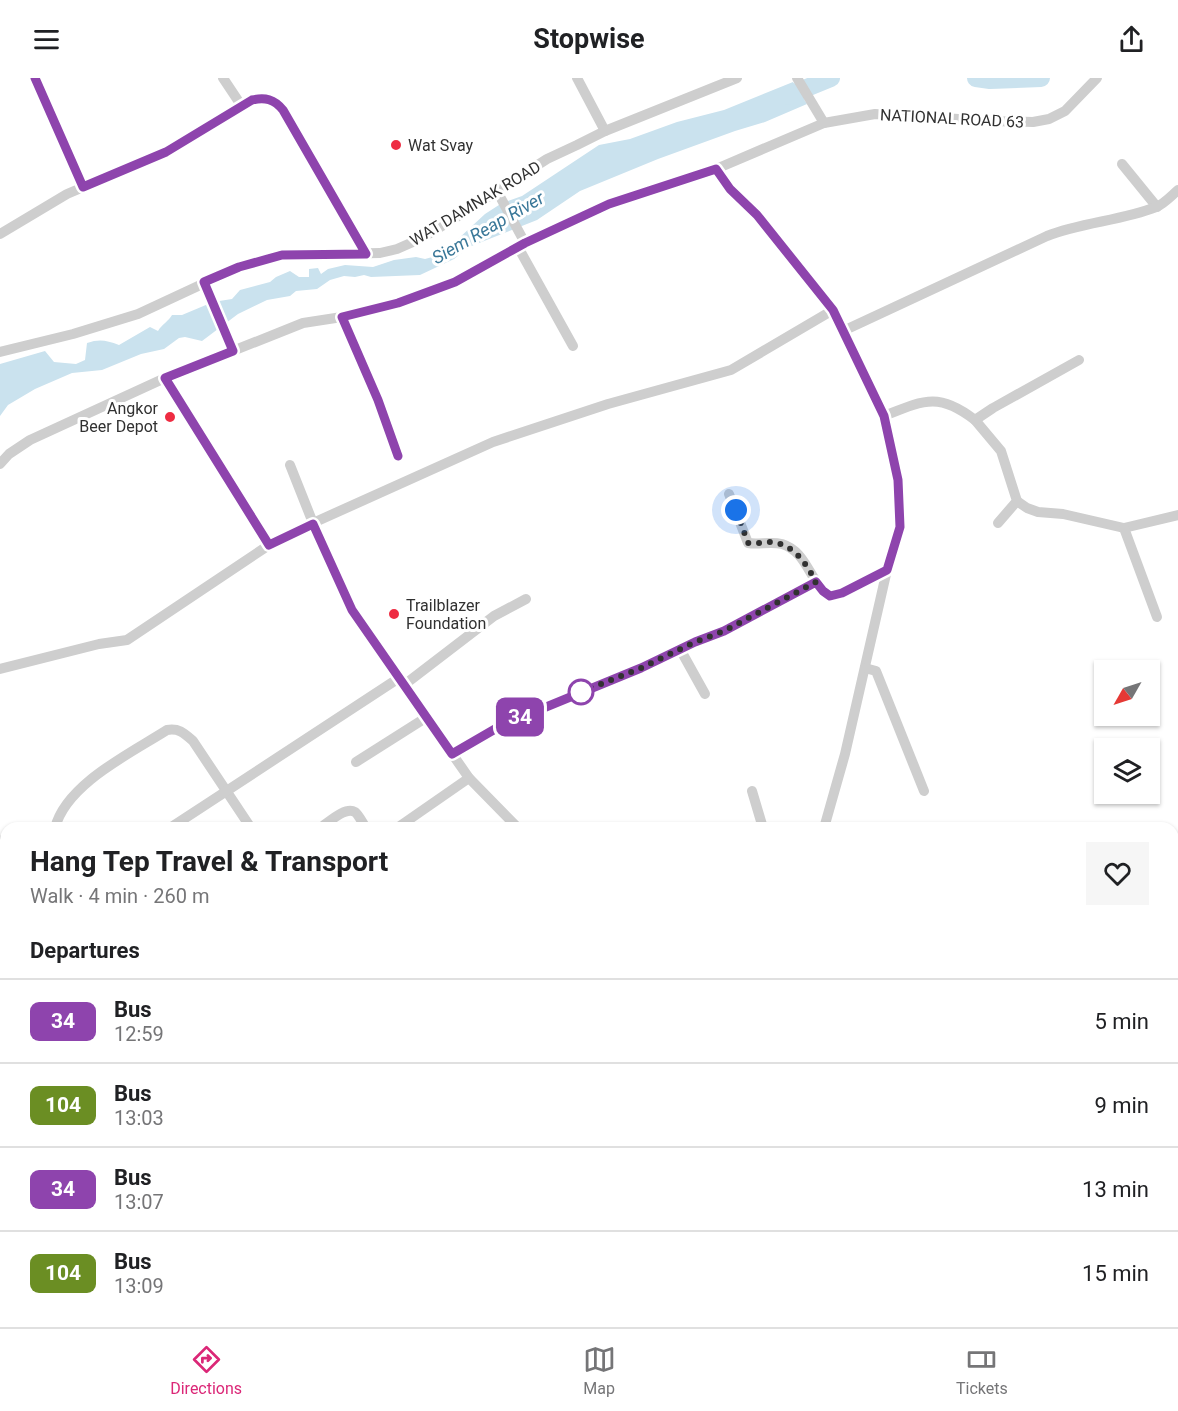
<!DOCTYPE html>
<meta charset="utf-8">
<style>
body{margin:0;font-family:Roboto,sans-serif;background:#f6f6f6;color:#202124;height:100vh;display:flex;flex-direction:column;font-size:22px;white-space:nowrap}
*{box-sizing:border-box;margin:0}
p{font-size:20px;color:#757577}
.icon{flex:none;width:33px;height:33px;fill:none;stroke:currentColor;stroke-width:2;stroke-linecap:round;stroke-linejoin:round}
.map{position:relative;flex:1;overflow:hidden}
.details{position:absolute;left:0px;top:744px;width:1179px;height:506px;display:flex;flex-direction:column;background:#fff;border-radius:18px 18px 0 0;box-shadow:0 2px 4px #0004}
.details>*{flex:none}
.badge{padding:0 12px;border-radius:9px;font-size:21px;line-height:39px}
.needle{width:39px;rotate:231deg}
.controls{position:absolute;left:1094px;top:582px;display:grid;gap:12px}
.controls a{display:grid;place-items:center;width:66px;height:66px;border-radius:0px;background:#fff;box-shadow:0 2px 4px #0004;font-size:30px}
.you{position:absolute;width:30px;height:30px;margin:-15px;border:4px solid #fff;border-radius:50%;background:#1a73e8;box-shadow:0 0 0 9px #1a73e833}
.map>.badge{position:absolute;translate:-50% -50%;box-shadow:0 0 0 3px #fff}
h2{padding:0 30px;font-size:22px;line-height:54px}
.round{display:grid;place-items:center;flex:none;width:63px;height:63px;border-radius:0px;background:#f6f6f6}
.headline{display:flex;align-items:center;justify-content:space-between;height:102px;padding:0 30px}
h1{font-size:28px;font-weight:700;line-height:45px}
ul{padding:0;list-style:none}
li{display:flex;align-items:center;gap:18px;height:84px;padding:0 30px;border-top:2px solid #e0e0e0}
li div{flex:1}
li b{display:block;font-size:22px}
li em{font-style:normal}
li .badge{min-width:66px;font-weight:700;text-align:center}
header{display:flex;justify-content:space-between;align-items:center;height:78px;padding:0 30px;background:#fff;font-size:27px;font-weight:700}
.menu{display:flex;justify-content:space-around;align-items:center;height:84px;border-top:2px solid #e0e0e0;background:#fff;font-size:16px;color:#757577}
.menu a{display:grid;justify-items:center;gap:3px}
.menu .selected{color:#db2777}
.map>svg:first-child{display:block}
.water{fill:#cae2ee}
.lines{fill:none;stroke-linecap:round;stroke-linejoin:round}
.river{stroke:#cae2ee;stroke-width:18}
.minor{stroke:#cecece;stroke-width:10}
.major{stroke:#a9a9a9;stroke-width:14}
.line-casing{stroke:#fff;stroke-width:14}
.line{stroke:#8e44ad;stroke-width:9}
.walk{stroke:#313131;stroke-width:6;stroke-dasharray:0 10.8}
.poi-dot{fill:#ee2c42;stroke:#fff;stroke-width:2}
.stop-dot{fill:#fff;stroke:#8e44ad;stroke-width:3}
.labels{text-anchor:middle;stroke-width:6;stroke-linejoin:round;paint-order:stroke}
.street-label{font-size:16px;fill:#313131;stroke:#fff}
.poi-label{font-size:16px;fill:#313131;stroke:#fff;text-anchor:start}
.water-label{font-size:18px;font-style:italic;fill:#397798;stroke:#fff}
</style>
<header><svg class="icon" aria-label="menu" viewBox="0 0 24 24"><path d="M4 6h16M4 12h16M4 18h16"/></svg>Stopwise<svg class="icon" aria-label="share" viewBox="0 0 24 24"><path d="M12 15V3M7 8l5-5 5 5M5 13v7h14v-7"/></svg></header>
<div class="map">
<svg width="1178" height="1249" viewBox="0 0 1178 1249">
<rect width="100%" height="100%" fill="#fff"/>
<path class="water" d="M793,4l14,22 -42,18 -30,9 -77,28 -78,32 -43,29 -68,27 -15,12 -34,16 -49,2 -7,-2 -9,2 -11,-1 -14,4 -13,9 -21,2 -6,5 -23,4 -29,14 -36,27 -17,-4 -6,1 -15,11 -23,5 -39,16 -30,3 -37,16 -27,16 -8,11v-52l45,-13 9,11 22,2 9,-4 2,-17c12,-4 19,-3 32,2l31,-18 8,4c4,-7 11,-10 14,-16h10l31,-13 19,-3 8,-9 30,-8 6,-5 14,-6 9,6h10v-8l9,-1 3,6 7,-5 17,-4 28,2 21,-7 22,-3 9,2 11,-3 22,-17 27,-25 17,-11 20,-7 77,-51 31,-6 47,-17 47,-12z"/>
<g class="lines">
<g class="river">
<polyline points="976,0 990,2 1041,0"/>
<polyline points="787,18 831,0"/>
</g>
<g class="minor">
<polyline points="35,0 83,109"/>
<polyline points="223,0 241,27"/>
<polyline points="577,0 605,53"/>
<polyline points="797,0 824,45"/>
<polyline points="1122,86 1157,129"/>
<polyline points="716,91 730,111 757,137 833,232 884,338 898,402 900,449 887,492 845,676 824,750"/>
<polyline points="497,113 525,165"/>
<polyline points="0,156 67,116 166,74 252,22 260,20 272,22 283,32 366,176"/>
<polyline points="518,169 573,268"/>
<polyline points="204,204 233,273"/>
<polyline points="342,239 378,322 398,378"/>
<path d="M843,253l204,-95c35,-14 74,-15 109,-29 8,-3 15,-11 22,-17"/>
<polyline points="0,274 73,256 138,236 239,189 261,182 282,177 380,175 397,171 422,160 452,142 547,81 577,67 605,53 737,0"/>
<polyline points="165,300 269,467"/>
<path d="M884,338c40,-16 55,-24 91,4l18,-12 86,-48"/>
<polyline points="975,342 1001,373 1017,423 998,445"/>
<polyline points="0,386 9,376 30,362 165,300 303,245 342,239 398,225 455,204 525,165 609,126 716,91 824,45 875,36 992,43 1033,44 1049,41 1065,33 1097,0"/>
<polyline points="290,387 313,445 352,532 469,700 518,750"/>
<path d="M729,416l19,49c11,2 22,-2 34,1 26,8 27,39 48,51l12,-2 45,-23"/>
<polyline points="1017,423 1027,430 1038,434 1063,436 1124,450 1178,437"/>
<polyline points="1124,450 1157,539"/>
<polyline points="680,571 705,616"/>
<polyline points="865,590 876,593 924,713"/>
<polyline points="0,591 99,566 127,562 269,467 313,445 493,364 608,326 731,292 833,232"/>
<polyline points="404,607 494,538 526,521"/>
<polyline points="452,676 502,647 641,590 695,564 724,553 816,504"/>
<polyline points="356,684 427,639"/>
<polyline points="752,713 763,750"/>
<path d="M55,750c11,-44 76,-75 112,-98 12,-2 17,3 26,11l58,87"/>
<polyline points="170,750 399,600"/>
<path d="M320,750c8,-5 25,-22 35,-16 4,3 8,12 11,16"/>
<polyline points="397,750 469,700"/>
<polyline points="0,763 6,761"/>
<polyline points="0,963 6,963"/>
<polyline points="0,1060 6,1069"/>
<polyline points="0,1140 6,1144"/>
<polyline points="1173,1209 1178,1206"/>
<polyline points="250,1244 255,1249"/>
<polyline points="326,1244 329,1249"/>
<polyline points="451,1244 454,1249"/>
<polyline points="935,1244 940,1249"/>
<polyline points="1014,1244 1019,1249"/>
<polyline points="958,1249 969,1244"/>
<polyline points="1102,1249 1109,1244"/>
</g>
<g class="major">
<polyline points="1173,934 1178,932"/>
<polyline points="108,1249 128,1244"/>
</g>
</g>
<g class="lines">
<g class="line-casing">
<path id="line" d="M35,0l48,109 83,-35 86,-52c13,-3 22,-1 31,10l83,144 -84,1 -43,12 -35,15 29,69 -68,27 104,167 44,-21 39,86 100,144 50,-29 139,-57 54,-26 29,-11 92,-49 7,9 7,5 12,-3 45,-23 13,-43 -2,-47 -14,-64 -51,-106 -76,-95 -27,-26 -14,-20 -107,35 -84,39 -70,39 -57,21 -56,14 36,83 20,56"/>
</g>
<use href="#line" class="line"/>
<path class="walk" d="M581,614l60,-24 54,-26 29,-11 92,-49c-11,-20 -23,-40 -49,-40 -6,0 -12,3 -19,1l-12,-33"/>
</g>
<g class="poi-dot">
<circle cx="396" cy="67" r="6"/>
<circle cx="170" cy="339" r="6"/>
<circle cx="394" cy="536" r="6"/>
</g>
<circle class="stop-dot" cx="581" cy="614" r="12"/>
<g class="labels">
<g class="street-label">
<text transform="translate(952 40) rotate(3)" y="6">NATIONAL ROAD 63</text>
<text transform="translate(475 125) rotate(-31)" y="6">WAT DAMNAK ROAD</text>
</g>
<g class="poi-label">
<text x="408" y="73">Wat Svay</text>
<text x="158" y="336" text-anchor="end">Angkor<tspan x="158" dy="18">Beer Depot</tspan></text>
<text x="406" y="533">Trailblazer<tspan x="406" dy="18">Foundation</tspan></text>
</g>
<g class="water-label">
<text transform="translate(488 150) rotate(-30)" y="6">Siem Reap River</text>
</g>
</g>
</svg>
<div class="controls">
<a><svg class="needle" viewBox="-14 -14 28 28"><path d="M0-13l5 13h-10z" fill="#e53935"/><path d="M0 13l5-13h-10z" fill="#757577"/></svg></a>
<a><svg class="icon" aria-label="layers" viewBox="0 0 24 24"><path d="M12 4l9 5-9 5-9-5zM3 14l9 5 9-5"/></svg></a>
</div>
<div class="you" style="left:736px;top:432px"></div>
<b class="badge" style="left:520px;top:639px;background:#8e44ad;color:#fff">34</b>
<section class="details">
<div class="headline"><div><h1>Hang Tep Travel &amp; Transport</h1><p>Walk · 4 min · 260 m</p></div><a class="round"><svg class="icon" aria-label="heart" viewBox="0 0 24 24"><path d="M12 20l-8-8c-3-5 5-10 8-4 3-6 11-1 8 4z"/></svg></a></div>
<h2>Departures</h2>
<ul>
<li><span class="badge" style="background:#8e44ad;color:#fff">34</span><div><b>Bus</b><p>12:59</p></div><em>5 min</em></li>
<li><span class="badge" style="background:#6b8e23;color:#fff">104</span><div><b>Bus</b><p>13:03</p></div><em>9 min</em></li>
<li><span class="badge" style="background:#8e44ad;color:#fff">34</span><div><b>Bus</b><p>13:07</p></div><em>13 min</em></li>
<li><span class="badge" style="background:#6b8e23;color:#fff">104</span><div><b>Bus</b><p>13:09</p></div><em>15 min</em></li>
</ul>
</section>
</div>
<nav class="menu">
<a class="selected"><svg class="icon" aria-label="directions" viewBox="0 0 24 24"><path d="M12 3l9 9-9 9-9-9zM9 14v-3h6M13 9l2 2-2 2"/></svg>Directions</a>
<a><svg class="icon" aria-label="map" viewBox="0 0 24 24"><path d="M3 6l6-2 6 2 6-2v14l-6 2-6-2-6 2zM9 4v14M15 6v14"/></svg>Map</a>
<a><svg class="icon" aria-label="tickets" viewBox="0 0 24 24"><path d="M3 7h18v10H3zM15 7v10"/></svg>Tickets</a>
</nav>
